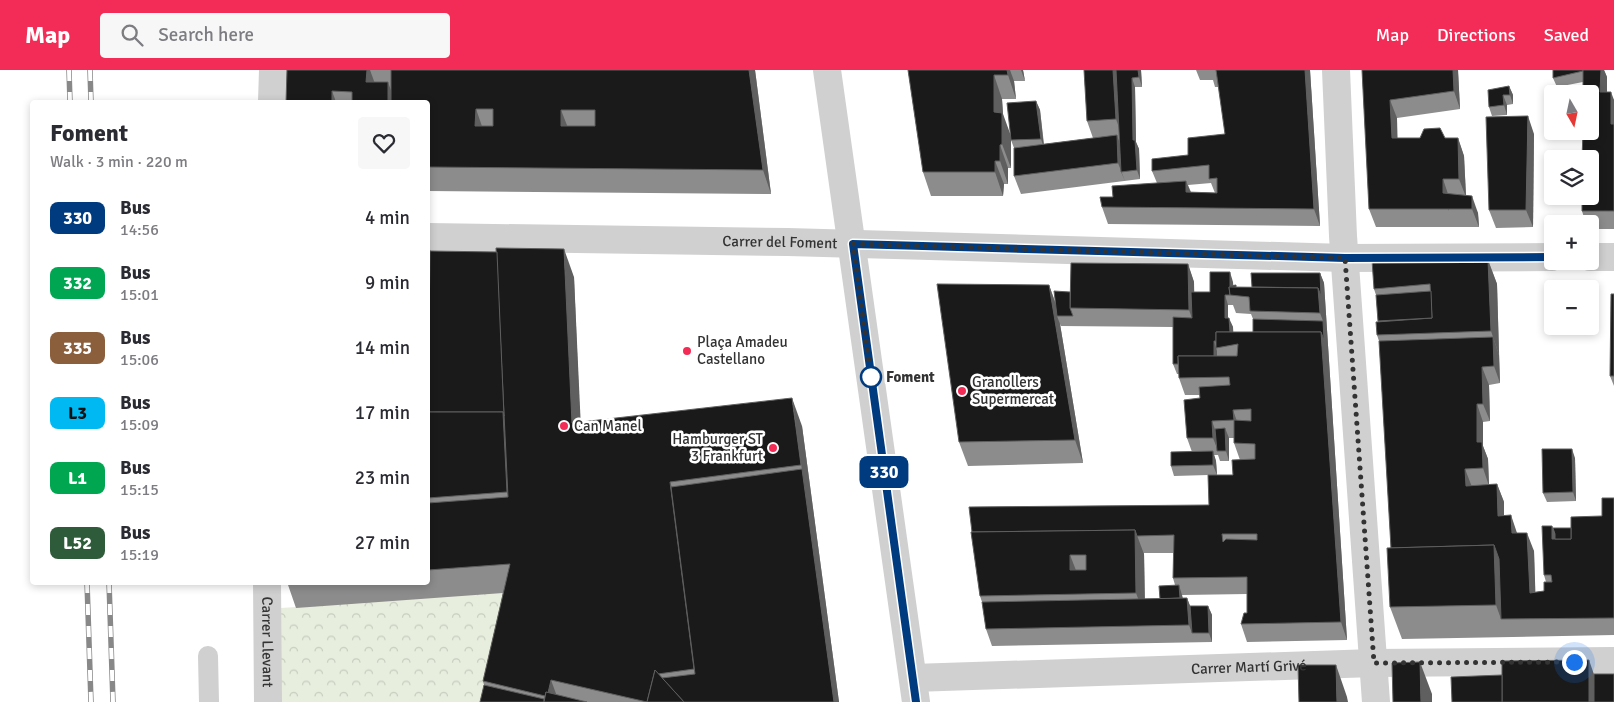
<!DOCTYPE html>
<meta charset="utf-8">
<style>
body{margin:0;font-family:Signika,sans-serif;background:#f7f7f7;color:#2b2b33;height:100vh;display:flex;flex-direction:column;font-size:19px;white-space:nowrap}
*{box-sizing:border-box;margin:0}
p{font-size:16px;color:#7c7c81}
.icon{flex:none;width:28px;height:28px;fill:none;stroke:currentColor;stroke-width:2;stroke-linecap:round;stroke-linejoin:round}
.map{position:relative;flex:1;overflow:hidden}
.sheet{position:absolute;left:30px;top:30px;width:400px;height:485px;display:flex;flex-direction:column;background:#fff;border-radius:5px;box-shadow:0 2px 8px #0003}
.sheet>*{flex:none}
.badge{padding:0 10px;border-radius:8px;font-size:18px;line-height:32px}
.needle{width:32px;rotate:171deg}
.controls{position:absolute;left:1544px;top:15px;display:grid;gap:10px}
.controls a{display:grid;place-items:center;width:55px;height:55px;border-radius:5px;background:#fff;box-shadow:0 2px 8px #0003;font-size:25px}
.you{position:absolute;width:25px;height:25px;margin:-12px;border:4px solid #fff;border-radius:50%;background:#1a73e8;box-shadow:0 0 0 8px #1a73e833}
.map>.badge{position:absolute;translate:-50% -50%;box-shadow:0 0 0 2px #fff}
.round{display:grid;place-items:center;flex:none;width:52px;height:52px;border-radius:5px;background:#f7f7f7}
.head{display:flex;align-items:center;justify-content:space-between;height:85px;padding:0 20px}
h1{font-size:24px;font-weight:700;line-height:38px}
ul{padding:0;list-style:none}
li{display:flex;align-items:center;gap:15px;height:65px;padding:0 20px}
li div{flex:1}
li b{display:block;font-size:19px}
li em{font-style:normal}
li .badge{min-width:55px;font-weight:700;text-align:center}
header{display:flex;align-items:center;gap:30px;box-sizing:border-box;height:70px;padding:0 25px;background:#f22c56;color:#fff}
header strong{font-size:24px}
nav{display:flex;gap:28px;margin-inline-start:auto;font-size:18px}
.search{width:350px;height:45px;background:#f7f7f7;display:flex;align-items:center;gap:12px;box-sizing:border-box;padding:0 18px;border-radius:5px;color:#7c7c81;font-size:19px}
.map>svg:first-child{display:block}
.park{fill:url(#park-crowns)}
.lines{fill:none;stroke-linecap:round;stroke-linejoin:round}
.service{stroke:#d0d0d0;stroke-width:20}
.minor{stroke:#d0d0d0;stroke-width:28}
.tertiary{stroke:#d0d0d0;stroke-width:28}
.rail-casing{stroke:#888;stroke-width:5.5}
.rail{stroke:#fff;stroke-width:4;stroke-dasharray:11;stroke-linecap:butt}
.wall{fill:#8c8c8c;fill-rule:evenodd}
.shaded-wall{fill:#5f5f5f}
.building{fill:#1a1a1a;stroke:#5f5f5f;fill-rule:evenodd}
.line-casing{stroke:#fff;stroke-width:11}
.line{stroke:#003b80;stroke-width:8}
.walk{stroke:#333;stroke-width:5;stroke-dasharray:0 9}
.poi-dot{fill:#f22c56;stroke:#fff;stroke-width:2}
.stop-dot{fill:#fff;stroke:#003b80;stroke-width:2.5}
.labels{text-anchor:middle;stroke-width:5;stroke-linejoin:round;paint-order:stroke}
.street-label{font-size:15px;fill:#333;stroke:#fff}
.poi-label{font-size:15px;fill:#333;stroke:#fff;text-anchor:start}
.stop-label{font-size:15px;font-weight:bold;fill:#333;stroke:#fff;text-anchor:start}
</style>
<header>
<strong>Map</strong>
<div class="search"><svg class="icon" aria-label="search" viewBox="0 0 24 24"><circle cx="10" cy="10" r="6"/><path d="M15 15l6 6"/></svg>Search here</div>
<nav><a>Map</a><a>Directions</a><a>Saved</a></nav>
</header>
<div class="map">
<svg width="1614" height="632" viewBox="0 0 1614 632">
<defs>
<pattern id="park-crowns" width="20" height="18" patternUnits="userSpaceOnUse" patternTransform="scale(1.25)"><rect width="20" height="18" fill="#e8eede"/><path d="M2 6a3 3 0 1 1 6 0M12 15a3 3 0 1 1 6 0" fill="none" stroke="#c7cdbf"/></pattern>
</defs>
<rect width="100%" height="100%" fill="#fff"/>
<polygon class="park" points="520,521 494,632 268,632 267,539"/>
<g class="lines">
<polyline class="service" points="208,586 209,632"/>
<g class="minor">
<polyline points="1336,0 1343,166 1376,632"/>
<polyline points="272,32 273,0"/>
<path id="s1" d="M428,167l360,5 557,16 207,-1"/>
<polyline points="1590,187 1614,187"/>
<path id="s2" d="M267,512l1,120"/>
<path id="s3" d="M913,608l461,-15 240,-2"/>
</g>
<polyline class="tertiary" points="827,0 916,632"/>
<g class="rail-casing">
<g id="rail">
<polyline points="69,0 70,32"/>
<polyline points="90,0 91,32"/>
<polyline points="87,512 91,632"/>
<polyline points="109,512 113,632"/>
</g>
</g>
<use href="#rail" class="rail"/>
</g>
<g class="wall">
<polygon points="287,0 755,0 771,124 428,121 428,32 286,32"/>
<polygon points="908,0 1023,0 1025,11 1014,11 1016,29 1002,29 1003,44 1011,98 1008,98 1008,114 1004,114 1003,126 931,126 923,102"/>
<polygon points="1084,0 1141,0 1142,17 1135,17 1136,72 1139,79 1140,109 1021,124 1014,106 1014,78 1011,70 1036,31 1040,40 1044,74 1093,68 1087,51"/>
<path d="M1196,0h114l10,156 -212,-2 -6,-17 11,-10 44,-14 -5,-12 36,-16 37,-21 -6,-47h-4l-2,-7h-13zM1211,113l4,10 -24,-1 -3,-7z"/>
<polygon points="1362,0 1458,0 1460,39 1397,48 1397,68 1458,68 1464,86 1466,125 1478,143 1479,157 1376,157 1369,139"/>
<polygon points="1553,0 1604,0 1607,7 1607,22 1614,30 1614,159 1590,159 1590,154 1586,154 1582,141 1583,12 1557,17 1553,8"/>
<polygon points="1509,16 1513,25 1513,34 1507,35 1507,45 1492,46 1489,37"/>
<polygon points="1534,64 1533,157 1496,158 1489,140"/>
<polygon points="428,174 430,181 574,207 580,352 802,356 839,632 480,632 484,615 483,611 503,523 296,538 287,512 428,512"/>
<polygon points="1488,190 1497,214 1500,313 1489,315 1490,351 1483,352 1483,376 1488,389 1489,415 1497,414 1504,432 1504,446 1517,463 1534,481 1535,522 1544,521 1546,512 1544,505 1552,456 1553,458 1571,458 1602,446 1614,428 1614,565 1402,569 1390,537 1391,478 1379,271 1377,265 1378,251 1376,225 1374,219"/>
<path d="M1188,194l6,18v10h16l23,-10v3l3,2h16l68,-14 4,10 23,357 -100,2 -6,-18 6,-11v-19l-65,1 1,3h4l3,8h18l4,9v27l-220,4 -6,-17 -4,-27 -2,-6 -9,-64 238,-27 -1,-30 -34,1 -3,-10 21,-14 -5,-14 13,-40v-3h-15l-6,-17v-4h-2l-4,-10v-37l-112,-1 -1,-2 23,139 -115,3 -9,-24 90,-157 7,19 14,-12zM1228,235h5l3,8 15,1 2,5v13h-20v-5l-5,-9zM1229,368h5v5l6,17 -7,15h-16l-1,-14 -2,-6h4l2,6h9zM1144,483h29v25l2,7 -15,14h-15z"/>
<polygon points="1614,224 1614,316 1610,306"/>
<polygon points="1575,388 1576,431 1547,432 1543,423"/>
</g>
<g class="shaded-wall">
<polygon points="367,0 370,0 378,22 366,12"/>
<polygon points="749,0 755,0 771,124 763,100"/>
<polygon points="1007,0 1010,0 1014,11 1016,29 1008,5"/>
<polygon points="1021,0 1023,0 1025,11"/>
<polygon points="1113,0 1118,0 1122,66 1116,49"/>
<polygon points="1138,0 1141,0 1142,17 1139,7"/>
<polygon points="1305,0 1310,0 1320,156 1314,139"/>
<polygon points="1453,0 1458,0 1460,39 1454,21"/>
<polygon points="1601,0 1604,0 1607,7 1607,40 1600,22"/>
<polygon points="994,5 1002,29 1003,44 1011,66 1011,98 1002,74 994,42"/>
<polygon points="1132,8 1135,17 1136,72 1139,79 1140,109 1137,100 1133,70"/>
<polygon points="388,12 395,32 388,32"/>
<polygon points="1509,16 1513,25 1513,34 1510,25"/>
<polygon points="332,21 336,32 332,32"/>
<polygon points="1611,22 1614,30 1614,63 1611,54"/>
<polygon points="1503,25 1507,35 1507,45 1504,35"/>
<polygon points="1390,30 1397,48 1398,85 1392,68"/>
<polygon points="1036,31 1040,40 1044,78 1041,69"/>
<polygon points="476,39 484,62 475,56"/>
<polygon points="561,40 570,63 561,56"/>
<polygon points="1528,46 1534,64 1533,157 1526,140"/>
<polygon points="1117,65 1123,83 1121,102 1125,111 1118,93"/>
<polygon points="1458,68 1464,86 1466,127 1459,109"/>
<polygon points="1000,75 1008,98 1008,114 1000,91"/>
<polygon points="995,91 1004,114 1003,126 995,102"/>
<polygon points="1443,109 1449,127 1449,141 1443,123"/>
<polygon points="1186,111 1193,128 1186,122"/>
<polygon points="1472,126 1478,143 1479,157 1472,139"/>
<polygon points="428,174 439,205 437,310 428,284"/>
<polygon points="564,179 574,207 582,381 572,353"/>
<polygon points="1488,190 1497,214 1499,285 1491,261"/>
<polygon points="1188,194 1194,212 1195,257 1189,240"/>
<polygon points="1230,202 1233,212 1234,225 1230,216"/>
<polygon points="1320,203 1324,213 1347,570 1341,552 1321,262 1323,251 1320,243 1318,218"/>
<polygon points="1049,215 1057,238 1057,246 1060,254 1083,393 1075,370"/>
<polygon points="1225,225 1228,235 1228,258 1225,248"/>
<polygon points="1229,248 1233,257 1234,275 1230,271"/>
<polygon points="1493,267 1499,285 1500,313 1494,296"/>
<polygon points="1214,271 1217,281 1217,304 1214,294"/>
<polygon points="1482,297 1489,315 1490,351 1483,334"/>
<polygon points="792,328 802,356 839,632 834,632"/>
<polygon points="1477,334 1483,352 1483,376 1488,389 1489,416 1483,398 1477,372"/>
<polygon points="1233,340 1239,357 1234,350"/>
<polygon points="503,342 506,351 518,454 507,422"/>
<polygon points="1212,351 1218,368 1218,381 1213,368"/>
<polygon points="1225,358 1229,368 1229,391 1226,381"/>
<polygon points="1572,379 1575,388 1576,431 1573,422"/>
<polygon points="1213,381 1216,391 1217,405 1213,395"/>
<polygon points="1465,399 1472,417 1466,416"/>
<polygon points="670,412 680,440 704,627 694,599"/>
<polygon points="1497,414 1504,432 1504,464 1498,446"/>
<polygon points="1511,445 1517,463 1512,463"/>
<polygon points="1552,456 1558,473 1552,469"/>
<polygon points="1135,460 1144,484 1145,547 1136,523"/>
<polygon points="1527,463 1534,481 1536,540 1530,523"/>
<polygon points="1494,475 1506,506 1501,549 1496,535"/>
<polygon points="1070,485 1079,508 1070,500"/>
<polygon points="1179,515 1182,525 1184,546 1180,537"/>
<polygon points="1187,528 1194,546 1192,563 1189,555"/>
<polygon points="1208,536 1212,545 1212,572 1209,563"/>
<polygon points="1589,590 1600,622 1600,632 1589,632"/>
<polygon points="1420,592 1432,624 1432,632 1421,632"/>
<polygon points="1336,595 1347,627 1348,632 1337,632"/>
<polygon points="551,610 559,632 547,626"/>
</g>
<g class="building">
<polygon points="287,0 367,0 366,12 388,12 388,32 352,32 352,22 332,21 332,32 286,32"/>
<path d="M391,0h358l14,100 -335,-3v-65h-37zM476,39h17v17h-18zM561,40h34v16h-34z"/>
<polygon points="908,0 1007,0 1008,5 994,5 994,42 1002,43 1002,74 1000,75 1000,91 995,91 995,102 923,102"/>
<polygon points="1084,0 1113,0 1116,49 1087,51"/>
<polygon points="1116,0 1138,0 1139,7 1132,8 1133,70 1135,70 1137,100 1121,102"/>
<polygon points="1216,0 1305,0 1314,139 1102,137 1100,127 1113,127 1112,116 1186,111 1186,122 1217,123 1217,108 1209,109 1209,95 1152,101 1152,89 1188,85 1188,68 1225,64"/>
<polygon points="1362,0 1453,0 1454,21 1390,30 1392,68 1420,68 1424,59 1440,58 1445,68 1458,68 1459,109 1443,109 1443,123 1472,126 1472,139 1369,139"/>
<polygon points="1553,0 1583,0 1583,1 1553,8"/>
<polygon points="1583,0 1601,0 1600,22 1611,22 1611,54 1614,54 1614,141 1582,141 1582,126 1590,126 1590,89 1582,89 1583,61 1590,61 1590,24 1583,24"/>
<polygon points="1509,16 1510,25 1503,25 1504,35 1489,37 1488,20"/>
<polygon points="1036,31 1041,69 1011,70 1007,33"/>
<polygon points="1528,46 1526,140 1489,140 1486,47"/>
<polygon points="1117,65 1118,93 1014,106 1014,78"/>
<polygon points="496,178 564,179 572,353 792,328 801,395 670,412 694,599 658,604 655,600 647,632 551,610 548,623 546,622 545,626 483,611 510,494 428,500 428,433 508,427"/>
<polygon points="430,181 497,182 504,346 503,342 428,342"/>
<polygon points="1372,190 1488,190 1491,261 1377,265 1376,252 1432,248 1430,214 1374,219"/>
<polygon points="1071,193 1188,194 1189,240 1070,238"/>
<polygon points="1210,202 1230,202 1230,216 1236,215 1236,217 1229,217 1230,225 1225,225 1225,248 1229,248 1230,262 1216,262 1216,271 1214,271 1214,286 1178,286 1178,294 1173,294 1173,247 1192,248 1191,222 1210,222"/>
<polygon points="1251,203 1320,203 1321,226 1318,218 1252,217"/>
<polygon points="937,214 1049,215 1075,370 959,372"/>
<polygon points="1229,217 1318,218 1320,243 1250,241 1249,227 1230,225"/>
<polygon points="1054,221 1070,222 1070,238 1073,246 1057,246"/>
<polygon points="1431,221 1432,248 1378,251 1376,225"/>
<polygon points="1611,224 1614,224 1614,306 1610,306"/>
<polygon points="1253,249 1323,251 1324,270 1321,262 1253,262"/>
<path d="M1216,262h105l20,290 -100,2 3,-11h3v-36l-74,1 1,-43 -37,1 -2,-6 -163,2 -3,-25 240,-2 -1,-30h25l-1,-15 23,-1v-15l-21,-1v-23l-22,1 1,17h-26l-3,-38 16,-2 -1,-11 31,-2 -1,-8 -50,1 -1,-22h59l1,-12 -22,4zM1251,339v12l-17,-1 -1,-10zM1222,464h35v6l-31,-1 -3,3z"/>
<polygon points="1493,267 1494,296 1482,297 1483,334 1477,334 1477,372 1482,372 1483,398 1465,399 1466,416 1497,414 1498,446 1511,445 1512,463 1527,463 1530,523 1544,521 1544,512 1552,512 1551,505 1544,505 1542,456 1552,456 1552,469 1571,469 1571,447 1602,446 1602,428 1614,428 1614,548 1501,549 1499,489 1494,475 1391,478 1379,271"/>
<polygon points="428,342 503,342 507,422 428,428"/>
<polygon points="1225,358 1226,381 1217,381 1215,359"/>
<polygon points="1542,379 1572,379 1573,422 1543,423"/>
<polygon points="1213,381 1213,395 1171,396 1171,382"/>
<polygon points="802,399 834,632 684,632 662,608 695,604 671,417"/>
<polygon points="1553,458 1571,458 1571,469 1555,469 1555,464"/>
<path d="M1135,460l1,63 -156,3 -9,-64zM1070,485h16v15h-16z"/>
<polygon points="1494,475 1496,535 1390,537 1387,478"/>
<polygon points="1179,515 1180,528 1160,529 1159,516"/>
<polygon points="1187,528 1189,555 986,559 982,532"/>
<polygon points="1190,536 1208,536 1209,563 1192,563"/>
<polygon points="1589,590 1589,632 1502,632 1502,591"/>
<polygon points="1420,592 1421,632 1393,632 1392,593"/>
<polygon points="1298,595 1336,595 1337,632 1299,632"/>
<polygon points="655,600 684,632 647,632"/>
<rect x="1594" y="604" width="20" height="28"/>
<polygon points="1502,605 1502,632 1452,632 1451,607"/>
<polygon points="484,615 544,629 544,632 480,632"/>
<polygon points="546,622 587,632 544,632"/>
</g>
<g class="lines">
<g class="line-casing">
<polyline id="line" points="916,632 853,174 1345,188 1552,187"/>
</g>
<use href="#line" class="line"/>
<polyline class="walk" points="871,307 853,174 1345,188 1374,593 1574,592"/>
</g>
<g class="poi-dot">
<circle cx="687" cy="281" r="5"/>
<circle cx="962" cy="321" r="5"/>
<circle cx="564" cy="356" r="5"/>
<circle cx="773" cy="378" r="5"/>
</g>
<circle class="stop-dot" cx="871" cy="307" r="10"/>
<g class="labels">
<g class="street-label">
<text dy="5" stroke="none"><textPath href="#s1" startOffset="352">Carrer del Foment</textPath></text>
<text dy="5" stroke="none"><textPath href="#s2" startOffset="60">Carrer Llevant</textPath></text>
<text dy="5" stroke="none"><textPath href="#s3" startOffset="336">Carrer Martí Grivé</textPath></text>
</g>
<g class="poi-label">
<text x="697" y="277">Plaça Amadeu<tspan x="697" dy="17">Castellano</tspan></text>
<text x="972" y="317">Granollers<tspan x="972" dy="17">Supermercat</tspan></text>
<text x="574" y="361">Can Manel</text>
<text x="763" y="374" text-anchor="end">Hamburger ST<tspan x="763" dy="17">3 Frankfurt</tspan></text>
</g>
<g class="stop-label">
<text x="886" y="312">Foment</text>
</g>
</g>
</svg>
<div class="controls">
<a><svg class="needle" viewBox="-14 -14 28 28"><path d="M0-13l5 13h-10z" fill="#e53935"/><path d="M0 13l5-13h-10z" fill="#7c7c81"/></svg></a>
<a><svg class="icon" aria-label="layers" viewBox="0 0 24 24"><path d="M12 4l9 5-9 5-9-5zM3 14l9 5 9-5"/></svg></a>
<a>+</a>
<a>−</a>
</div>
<div class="you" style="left:1574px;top:592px"></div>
<b class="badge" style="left:884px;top:402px;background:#003b80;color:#fff">330</b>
<section class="sheet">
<div class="head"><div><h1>Foment</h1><p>Walk · 3 min · 220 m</p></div><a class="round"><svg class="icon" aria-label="heart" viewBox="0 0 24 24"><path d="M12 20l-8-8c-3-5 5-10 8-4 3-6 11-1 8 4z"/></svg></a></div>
<ul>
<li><span class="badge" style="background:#003b80;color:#fff">330</span><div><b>Bus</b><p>14:56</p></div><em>4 min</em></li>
<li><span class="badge" style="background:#00a651;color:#fff">332</span><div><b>Bus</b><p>15:01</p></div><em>9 min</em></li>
<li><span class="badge" style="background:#8b5e3c;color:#fff">335</span><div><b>Bus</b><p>15:06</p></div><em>14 min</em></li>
<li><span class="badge" style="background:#00b9f2;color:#111">L3</span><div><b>Bus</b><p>15:09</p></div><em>17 min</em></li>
<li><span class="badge" style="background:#00a650;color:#fff">L1</span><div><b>Bus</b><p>15:15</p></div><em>23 min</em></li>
<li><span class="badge" style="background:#2e5b3a;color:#fff">L52</span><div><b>Bus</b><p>15:19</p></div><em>27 min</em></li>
</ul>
</section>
</div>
